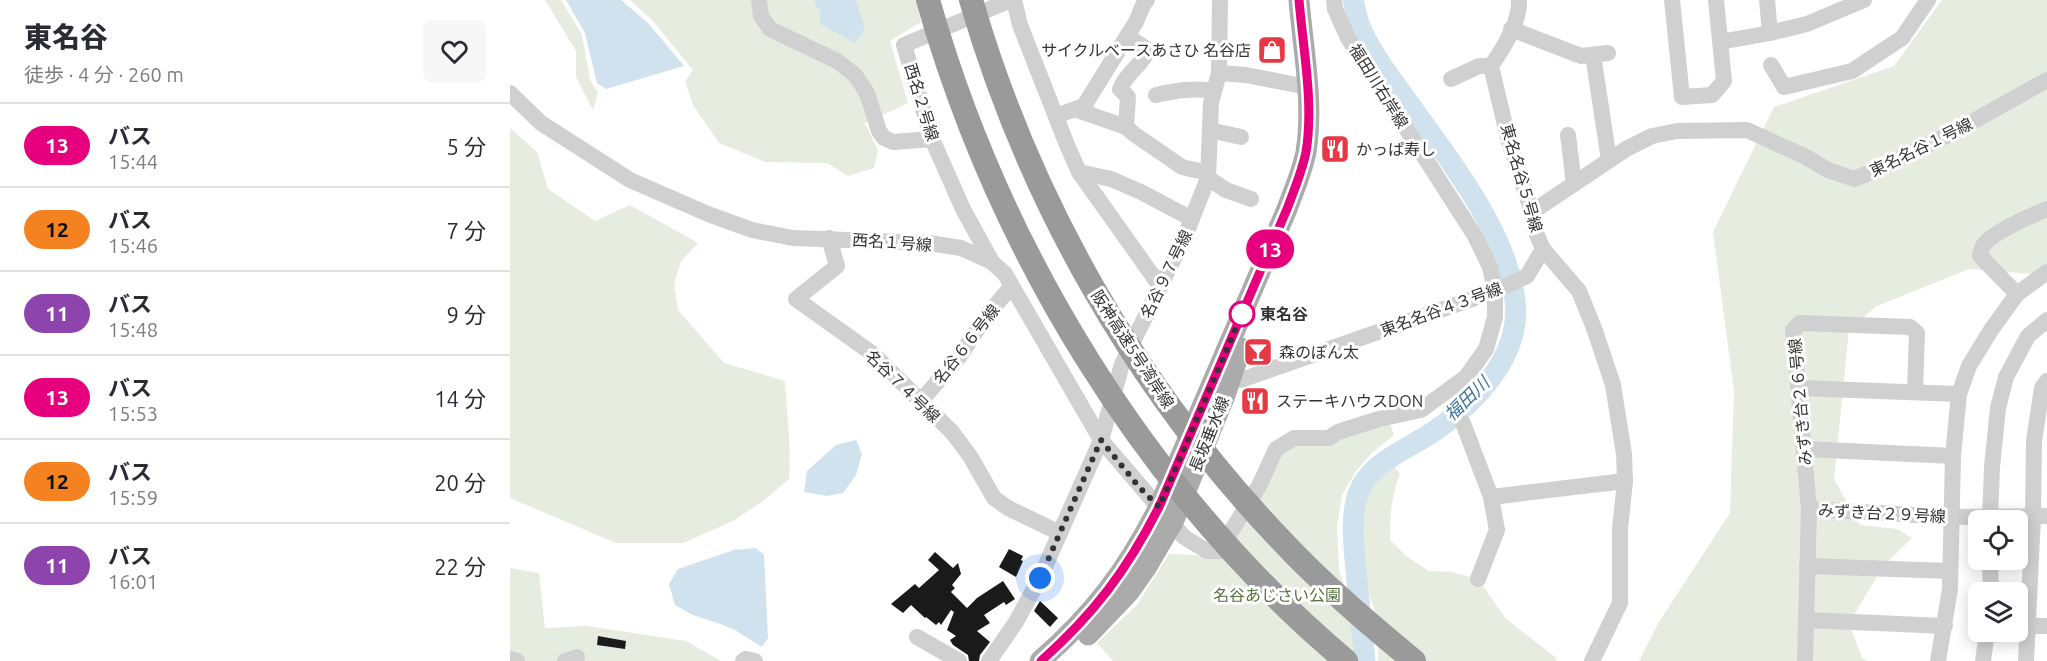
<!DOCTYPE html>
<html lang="ja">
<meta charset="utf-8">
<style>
body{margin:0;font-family:Ubuntu,"Noto Sans JP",sans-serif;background:#f7f7f7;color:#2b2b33;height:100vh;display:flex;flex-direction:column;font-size:22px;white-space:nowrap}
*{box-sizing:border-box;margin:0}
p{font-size:20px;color:#7c7c81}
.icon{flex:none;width:33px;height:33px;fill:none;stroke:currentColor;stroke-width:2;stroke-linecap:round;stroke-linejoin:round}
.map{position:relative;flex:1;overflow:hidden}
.details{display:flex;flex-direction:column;background:#fff;width:510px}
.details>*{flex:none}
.badge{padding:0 12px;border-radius:20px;font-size:21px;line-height:39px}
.tools{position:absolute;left:1458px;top:510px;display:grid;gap:12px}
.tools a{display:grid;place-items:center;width:60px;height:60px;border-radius:9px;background:#fff;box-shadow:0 3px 15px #0003;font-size:30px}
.you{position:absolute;width:30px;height:30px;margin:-15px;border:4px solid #fff;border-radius:50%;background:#1a73e8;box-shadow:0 0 0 9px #1a73e833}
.map>.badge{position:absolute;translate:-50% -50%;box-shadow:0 0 0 3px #fff}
.round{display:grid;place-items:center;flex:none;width:63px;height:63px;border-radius:9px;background:#f7f7f7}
.head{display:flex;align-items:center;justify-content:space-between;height:102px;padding:0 24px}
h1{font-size:28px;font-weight:800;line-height:45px}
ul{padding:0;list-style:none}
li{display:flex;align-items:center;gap:18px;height:84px;padding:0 24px;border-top:2px solid #e1e1e2}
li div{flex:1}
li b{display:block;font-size:22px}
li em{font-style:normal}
li .badge{min-width:66px;font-weight:700;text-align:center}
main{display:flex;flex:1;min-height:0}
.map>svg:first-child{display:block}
.green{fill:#e6ecdf}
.water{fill:#cfe2ee}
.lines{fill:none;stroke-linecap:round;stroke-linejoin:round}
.river{stroke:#cfe2ee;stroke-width:21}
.building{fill:#1a1a1a}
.minor{stroke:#d0d0d0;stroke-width:16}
.major{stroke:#ababab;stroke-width:21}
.highway{stroke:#9a9a9a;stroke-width:24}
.line-casing{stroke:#fff;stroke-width:14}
.line{stroke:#e6007e;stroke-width:9}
.walk{stroke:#333;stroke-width:6;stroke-dasharray:0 10.8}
.stop-dot{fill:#fff;stroke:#e6007e;stroke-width:3}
.labels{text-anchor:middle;stroke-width:6;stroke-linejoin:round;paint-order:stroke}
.poi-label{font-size:16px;fill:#333;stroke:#fff;text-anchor:start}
.street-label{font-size:16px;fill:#333;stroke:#fff}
.stop-label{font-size:16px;font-weight:bold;fill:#333;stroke:#fff;text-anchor:start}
.park-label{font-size:16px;fill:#56703f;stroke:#fff}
.water-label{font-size:18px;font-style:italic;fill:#3f7597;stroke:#fff}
</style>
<main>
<section class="details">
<div class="head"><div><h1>東名谷</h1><p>徒歩 · 4 分 · 260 m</p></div><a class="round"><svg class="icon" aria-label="heart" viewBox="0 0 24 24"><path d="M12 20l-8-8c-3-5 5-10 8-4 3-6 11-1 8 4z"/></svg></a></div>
<ul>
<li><span class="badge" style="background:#e6007e;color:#fff">13</span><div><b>バス</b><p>15:44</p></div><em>5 分</em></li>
<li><span class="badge" style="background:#f58220;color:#111">12</span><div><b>バス</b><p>15:46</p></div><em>7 分</em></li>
<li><span class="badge" style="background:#8e44ad;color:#fff">11</span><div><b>バス</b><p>15:48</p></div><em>9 分</em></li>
<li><span class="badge" style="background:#e6007e;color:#fff">13</span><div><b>バス</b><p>15:53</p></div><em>14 分</em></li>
<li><span class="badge" style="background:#f58220;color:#111">12</span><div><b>バス</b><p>15:59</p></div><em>20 分</em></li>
<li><span class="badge" style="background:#8e44ad;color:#fff">11</span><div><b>バス</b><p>16:01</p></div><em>22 分</em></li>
</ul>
</section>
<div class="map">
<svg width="1537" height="661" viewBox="0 0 1537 661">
<rect width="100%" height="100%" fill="#fff"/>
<g class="green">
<polygon points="35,0 51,0 72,35 80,80 88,93 83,110 66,77 66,51"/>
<polygon points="120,0 406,0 411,22 380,41 398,103 355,123 368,151 364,168 338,176 317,163 255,162 209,143 183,105 175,81 183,70 142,20"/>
<polygon points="1432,0 1537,0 1537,275 1459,269 1367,306 1339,329 1324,479 1350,525 1387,529 1402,538 1374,565 1339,623 1352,658 1358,661 1129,661 1149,622 1220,513 1224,391 1203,232 1264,107 1384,66"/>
<path d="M0,128l27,24 11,37 47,32 35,-16 68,38 -17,18 -7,23 4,26 46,53 61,18c2,34 6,65 4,98l-26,22 -30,20 -50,22h-67l-106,-45z"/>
<polygon points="879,421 884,435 862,453 846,471 832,495 827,526 829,570 841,605 847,646 847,661 603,661 587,643 627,605 659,554 713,556 774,449"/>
<path d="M881,462l9,12c-9,22 -10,42 -10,66l16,16 23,15 23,1 26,7 28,40 49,38 2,4h-179v-23l-4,-30 -8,-21 -5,-39 -2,-30 5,-20z"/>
<polygon points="0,568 29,573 35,628 77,626 176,641 211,661 0,661"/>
</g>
<g class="water">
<polygon points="56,0 111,0 138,23 174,66 96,89 87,83 75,33"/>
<polygon points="305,0 346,0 355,30 345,43 310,24 310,11 304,2"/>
<polygon points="346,440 352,454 346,475 333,493 317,496 294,492 297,471 326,445"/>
<polygon points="246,548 254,555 258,638 252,647 225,630 208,623 183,615 165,605 159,584 168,569 224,550"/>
</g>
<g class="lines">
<path class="river" d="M843,0c2,9 4,18 7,26 10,25 28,48 43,69 41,58 103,133 112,205 7,56 -40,103 -82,132 -25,17 -65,31 -75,62 -8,24 -4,53 -2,77 3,30 6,60 9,90"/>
</g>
<g class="building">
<polygon points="499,549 513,556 511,560 513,561 506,577 489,567"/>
<polygon points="425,552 443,568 448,563 451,574 442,585 445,588 441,592 457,608 467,598 493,581 505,599 496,605 494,602 474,615 480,623 467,631 480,642 470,655 469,661 459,661 458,655 443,645 440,640 446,636 437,630 444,612 441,610 431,625 429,622 426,625 416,617 415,618 401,605 393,613 381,604 405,584 409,588 429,570 418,560"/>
<polygon points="530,601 548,618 540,627 524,611"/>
<polygon points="88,636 116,641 115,649 87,645"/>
</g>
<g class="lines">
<g class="minor">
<polyline points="249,0 251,16 260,29 327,61 345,75 357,93 369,131 374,138 383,142 422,139"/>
<polyline points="504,0 510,25 557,145 569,172 650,286"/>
<path d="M1009,0c1,21 -16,49 -28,66l18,76 23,70 3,18 8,19 36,42 15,37 19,57 11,69 1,27 -5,48v74l-28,58"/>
<polyline points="1162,0 1172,97 1202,95 1214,81 1206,0"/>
<polyline points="1257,0 1260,33 1297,24 1354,0"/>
<polyline points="1001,29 1071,56 1098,53"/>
<polyline points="1210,42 1260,33"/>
<polyline points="1083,55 1099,160"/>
<polyline points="1261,65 1274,87 1342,71 1392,38 1418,0"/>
<polyline points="709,73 736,75 787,85 797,84"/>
<polyline points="941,79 969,66 981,66"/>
<polyline points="0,93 31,123 120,180 198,214 242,230 283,238 419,243 451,248 482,262 495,274 591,440 674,537 697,551 709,551 749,486 766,449 784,438 819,438 828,432 869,419 911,410 956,377 976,349 985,317 985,291 980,267 965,236 838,38 825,9 824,0"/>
<path d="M646,95c22,-5 35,-7 58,-4"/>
<polyline points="567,110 616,127 624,134 672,167 698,173"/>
<polyline points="546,116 574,106 626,22 634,3 637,0"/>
<path d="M616,127l2,-30 -8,-8c8,-19 23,-24 28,-39l-21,-14"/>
<polyline points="700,130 731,137"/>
<polyline points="1058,135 1064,184"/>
<polyline points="569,172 601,179 631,192 682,219"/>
<polyline points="698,178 716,190 741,199"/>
<polyline points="1022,212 1116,149 1142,136 1167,131 1237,130 1296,157 1318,170 1344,179 1371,168 1444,132 1537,80"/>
<polyline points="319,238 327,266 286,299 363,354 442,432 460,456 484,498 498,508 550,533"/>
<polyline points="482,262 453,209 422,139 394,45 501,0"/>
<path d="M1507,294l-37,-38c1,-3 1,-7 3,-10 8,-13 49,-31 64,-37"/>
<polyline points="711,372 731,380 985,291 1017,276 1033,249"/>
<polyline points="1289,388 1449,394"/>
<polyline points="410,402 449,357 477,315 502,286"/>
<polyline points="953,423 981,497 987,530 968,579"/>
<polyline points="1294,449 1443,456"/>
<polyline points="981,497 1115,481"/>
<polyline points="1299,509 1442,517 1537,516"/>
<polyline points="1480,520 1482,467 1488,408 1496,377 1518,336 1537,320"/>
<polyline points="1480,560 1481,592"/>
<polyline points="1297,566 1440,571"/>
<polyline points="1296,620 1435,626"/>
<polyline points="1518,626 1537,626"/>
<polyline points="407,637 449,661"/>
<polyline points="0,659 7,661"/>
<polyline points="55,661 67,657"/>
<polyline points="233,661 236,659 245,661"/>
<polyline points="479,661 506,622 530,578 591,440 612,364 675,236 698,178 701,103 709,73 710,0"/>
<polyline points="1295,661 1299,509 1283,330 1290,323 1400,327 1407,333 1405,391"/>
<polyline points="1428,661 1440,589 1443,456 1449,394 1459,366 1481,330 1507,294 1537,272"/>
<polyline points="1473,661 1477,632"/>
<polyline points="1516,661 1523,517 1524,441 1532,388 1537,381"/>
</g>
<g class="major">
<polyline points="578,635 619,592 636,568 663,522 714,398 731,348"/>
<path d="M530,661c54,-47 87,-91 119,-154l128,-298c7,-19 15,-37 19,-57 8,-49 -3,-103 -7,-152"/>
</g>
<g class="highway">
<path d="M418,0c71,251 218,492 418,661"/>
<path d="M461,0c58,200 165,388 309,539 41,44 88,84 134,122"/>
</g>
</g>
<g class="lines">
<g class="line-casing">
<path id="line" d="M531,661c53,-47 86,-91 118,-154l128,-298c7,-19 15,-37 19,-57 8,-49 -3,-103 -7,-152"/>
</g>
<use href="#line" class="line"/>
<polyline class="walk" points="530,578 591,440 629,487 649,507 735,307 732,314"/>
</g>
<defs>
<g id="shop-square" transform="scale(1.5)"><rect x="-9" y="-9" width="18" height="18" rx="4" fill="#e63946" stroke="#fff"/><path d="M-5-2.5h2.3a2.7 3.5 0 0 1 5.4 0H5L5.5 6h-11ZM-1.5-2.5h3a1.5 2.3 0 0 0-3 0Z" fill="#fff"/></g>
<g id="restaurant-square" transform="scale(1.5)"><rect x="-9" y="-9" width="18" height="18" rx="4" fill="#e63946" stroke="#fff"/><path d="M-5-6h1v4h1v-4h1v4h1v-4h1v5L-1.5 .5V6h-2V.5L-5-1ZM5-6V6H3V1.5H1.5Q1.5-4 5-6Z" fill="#fff"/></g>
<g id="bar-square" transform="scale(1.5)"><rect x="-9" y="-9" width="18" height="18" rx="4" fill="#e63946" stroke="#fff"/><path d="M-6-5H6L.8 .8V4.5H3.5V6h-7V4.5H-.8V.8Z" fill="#fff"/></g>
</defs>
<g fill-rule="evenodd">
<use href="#shop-square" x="762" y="50"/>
<use href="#restaurant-square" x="825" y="149"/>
<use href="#bar-square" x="748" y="352"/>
<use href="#restaurant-square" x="745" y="401"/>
</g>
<circle class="stop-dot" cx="732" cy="314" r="12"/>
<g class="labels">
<g class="poi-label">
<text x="741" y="56" text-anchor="end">サイクルベースあさひ 名谷店</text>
<text x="846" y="155">かっぱ寿し</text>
<text x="769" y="358">森のぽん太</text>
<text x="766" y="407">ステーキハウスDON</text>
</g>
<g class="street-label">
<text transform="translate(869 86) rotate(58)" y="6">福田川右岸線</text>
<text transform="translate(412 102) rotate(73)" y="6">西名２号線</text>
<text transform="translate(1411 147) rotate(-26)" y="6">東名名谷１号線</text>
<text transform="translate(1012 178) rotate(74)" y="6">東名名谷５号線</text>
<text transform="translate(382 242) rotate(4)" y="6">西名１号線</text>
<text transform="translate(656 274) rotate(-64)" y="6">名谷９７号線</text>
<text transform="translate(931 309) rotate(-20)" y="6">東名名谷４３号線</text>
<text transform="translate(456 344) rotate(-52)" y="6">名谷６６号線</text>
<text transform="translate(623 349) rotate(57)" y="6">阪神高速5号湾岸線</text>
<text transform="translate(393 386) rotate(44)" y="6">名谷７４号線</text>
<text transform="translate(1290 402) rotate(-95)" y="6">みずき台２６号線</text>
<text transform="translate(699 434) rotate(-68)" y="6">長坂垂水線</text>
<text transform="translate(1372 513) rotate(3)" y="6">みずき台２９号線</text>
</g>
<g class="stop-label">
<text x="750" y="320">東名谷</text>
</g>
<g class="park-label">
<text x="767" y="601">名谷あじさい公園</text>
</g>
<g class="water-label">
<text transform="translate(957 399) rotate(-44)" y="6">福田川</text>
</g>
</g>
</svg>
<div class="tools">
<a><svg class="icon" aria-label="locate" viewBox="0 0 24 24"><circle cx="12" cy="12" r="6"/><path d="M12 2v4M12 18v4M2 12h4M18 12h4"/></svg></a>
<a><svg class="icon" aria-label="layers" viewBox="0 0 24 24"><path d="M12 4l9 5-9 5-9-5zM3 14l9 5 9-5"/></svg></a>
</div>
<div class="you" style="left:530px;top:578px"></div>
<b class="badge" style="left:760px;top:249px;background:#e6007e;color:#fff">13</b>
</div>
</main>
